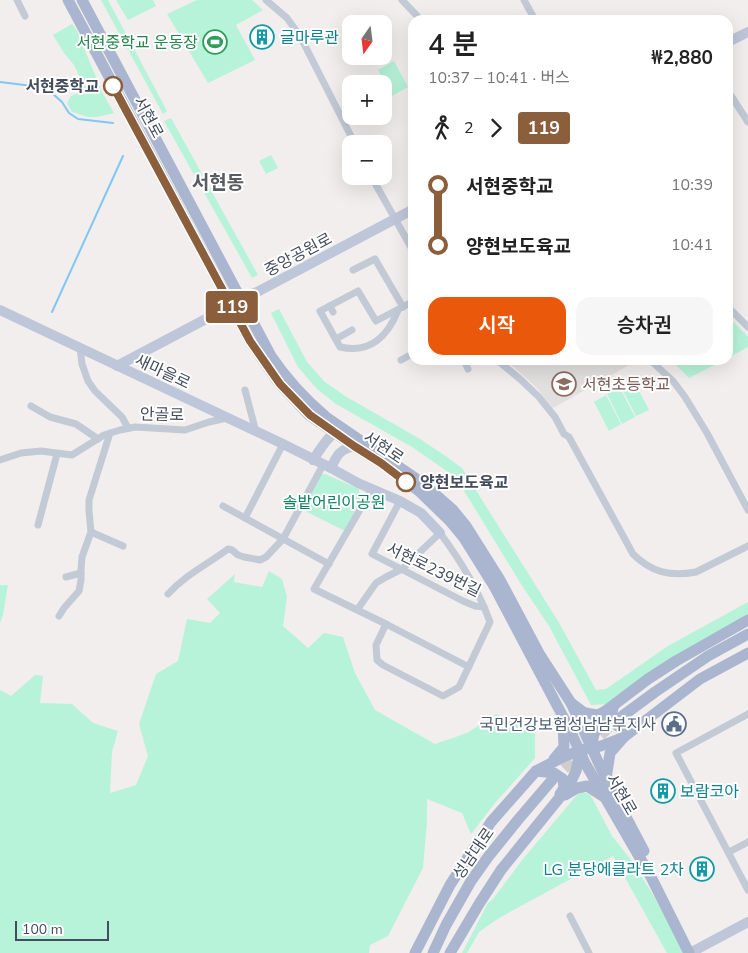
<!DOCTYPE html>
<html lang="ko">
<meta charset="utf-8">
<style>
body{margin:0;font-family:"Nunito Sans","Noto Sans KR",sans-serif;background:#f6f6f6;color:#222;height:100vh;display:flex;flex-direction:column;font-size:19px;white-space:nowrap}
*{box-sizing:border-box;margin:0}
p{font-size:16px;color:#767676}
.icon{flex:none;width:28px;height:28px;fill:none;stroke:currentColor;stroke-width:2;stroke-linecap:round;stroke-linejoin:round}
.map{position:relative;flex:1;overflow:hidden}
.panel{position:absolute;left:408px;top:15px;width:325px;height:350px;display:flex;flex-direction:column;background:#fff;border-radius:15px;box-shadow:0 5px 20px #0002}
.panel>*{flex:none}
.badge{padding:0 10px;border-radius:4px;font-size:18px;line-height:32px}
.needle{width:32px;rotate:194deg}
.tools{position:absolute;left:342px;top:15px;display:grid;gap:10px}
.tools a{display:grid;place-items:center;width:50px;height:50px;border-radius:10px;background:#fff;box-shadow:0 5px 20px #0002;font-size:25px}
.scale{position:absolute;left:15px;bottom:12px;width:94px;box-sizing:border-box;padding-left:5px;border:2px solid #444d5d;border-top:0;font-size:14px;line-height:18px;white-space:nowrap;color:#444d5d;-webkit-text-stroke:4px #fff;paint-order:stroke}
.map>.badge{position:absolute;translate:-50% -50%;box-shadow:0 0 0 2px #fff}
.legs{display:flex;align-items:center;gap:8px;height:55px;padding:0 20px;font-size:16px}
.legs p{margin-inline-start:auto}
.head{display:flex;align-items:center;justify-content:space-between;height:85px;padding:0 20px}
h1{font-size:28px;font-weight:600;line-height:38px}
.primary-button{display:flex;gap:10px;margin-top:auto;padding:10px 20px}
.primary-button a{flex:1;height:58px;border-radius:15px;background:#ea580c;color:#fff;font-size:20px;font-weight:600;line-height:58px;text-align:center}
.primary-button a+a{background:#f6f6f6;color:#222}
ul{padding:0 20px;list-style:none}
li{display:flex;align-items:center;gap:18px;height:60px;font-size:19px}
li i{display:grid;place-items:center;width:8px;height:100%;margin:0 6px;background:currentColor}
li i::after{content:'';width:12px;height:12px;margin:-6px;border:4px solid;border-radius:50%;background:#fff}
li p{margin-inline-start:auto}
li:first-child i{background:linear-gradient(#0000 50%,currentColor 0)}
li:last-child i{background:linear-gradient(currentColor 50%,#0000 0)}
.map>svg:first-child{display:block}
.education{fill:#e2dfdf}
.green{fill:#b7f3d9}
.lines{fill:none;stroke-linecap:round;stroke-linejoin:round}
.stream{stroke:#80c7f4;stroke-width:2}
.primary-tunnel{stroke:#ceced0;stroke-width:11;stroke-dasharray:11 5.5;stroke-linecap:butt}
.street{stroke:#c2cad6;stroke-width:7}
.secondary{stroke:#bec6d9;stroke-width:10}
.primary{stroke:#aab6d0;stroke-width:11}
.line-1-casing{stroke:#fff;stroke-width:11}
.line-1{stroke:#8b5e3c;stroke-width:8}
.stop-1-dot{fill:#fff;stroke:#8b5e3c;stroke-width:2.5}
.labels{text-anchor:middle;stroke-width:4;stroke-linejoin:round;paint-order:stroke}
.culture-label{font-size:16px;fill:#0d838f;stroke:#fff;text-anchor:start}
.leisure-label{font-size:16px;fill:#27864d;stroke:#fff;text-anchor:end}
.stop-label{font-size:16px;font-weight:bold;fill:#444d5d;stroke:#fff;text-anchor:end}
.street-label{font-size:16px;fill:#444d5d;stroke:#fff}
.education-label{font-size:16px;fill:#785e54;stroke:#fff;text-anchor:start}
.park-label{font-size:16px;fill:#0e855f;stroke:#fff}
.service-label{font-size:16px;fill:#4e5e75;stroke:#fff;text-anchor:end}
.quarter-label{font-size:19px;font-weight:bold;fill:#595c63;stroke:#fff}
</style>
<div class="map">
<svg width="748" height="953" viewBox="0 0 748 953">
<rect width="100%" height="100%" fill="#f1eeed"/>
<polygon class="education" points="506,360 638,360 553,408 536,387"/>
<g class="green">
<polygon points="101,0 108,0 167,111 163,114"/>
<polygon points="116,0 153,0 156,6 128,20"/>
<polygon points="197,0 252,0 263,10 236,25 255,60 208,83 167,14"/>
<polygon points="72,24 77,31 102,92 114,113 97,117 88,117 72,112 67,103 71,96 83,91 82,82 74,65 64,53 53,35"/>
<polygon points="394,61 408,87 392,96 378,70"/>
<polygon points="171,118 258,275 252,278 164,121"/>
<polygon points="271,155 278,168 266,174 259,161"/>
<polygon points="223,171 229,183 217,190 211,178"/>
<polygon points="279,309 307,362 325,382 345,396 420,439 447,457 462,468 558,621 596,690 606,689 668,646 748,602 748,614 608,704 591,705 549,626 521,584 458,481 454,476 412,447 336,404 317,389 298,367 271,313"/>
<polygon points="728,316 748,337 748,347 728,358"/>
<polygon points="671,360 724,360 689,378"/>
<polygon points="634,381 649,410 636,416 621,387"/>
<polygon points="620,388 635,417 622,424 607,394"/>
<polygon points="606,395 621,424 609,431 594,402"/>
<polygon points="320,474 325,474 359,489 360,502 345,531 303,510"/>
<polygon points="269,571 282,579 287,597 283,626 308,648 324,633 343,637 355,673 375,710 435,744 467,733 496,714 535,734 535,758 495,803 471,834 462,813 427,799 427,822 423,868 388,936 370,945 369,953 0,953 0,690 11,696 35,675 43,676 40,703 72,704 93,723 118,731 112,752 110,793 136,785 148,756 139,724 156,674 178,661 187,619 210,623 220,613 207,599 235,574 234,582 262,587"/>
<polygon points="0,585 8,585 3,615 0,623"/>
<polygon points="583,792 587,793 591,796 612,836 632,861 658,903 684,953 667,953 613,856 499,918 479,932 467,953 462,953 488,903 493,899 523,859 576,796 579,793"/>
</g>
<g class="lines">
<g class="stream">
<polyline points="0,82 41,87 53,94 62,102 69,113 78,119 113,123"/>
<polyline points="52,312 123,156"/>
</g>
<polyline class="primary-tunnel" points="552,780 620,717"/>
<g class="street">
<polyline points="17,0 25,16"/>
<polyline points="266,0 287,18 300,36 355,144"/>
<polyline points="402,0 421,20"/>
<polyline points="524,0 535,20"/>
<polyline points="728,91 748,122"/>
<polyline points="371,176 412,249"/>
<polyline points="353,270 375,259 403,307"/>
<polyline points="330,306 333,312"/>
<polyline points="728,307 748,327"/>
<path d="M398,310c-10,26 -28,44 -58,37l-20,-36 38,-20 18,30 36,-19"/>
<polyline points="336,339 352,330"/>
<polyline points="80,348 82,364 88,381 95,391 122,417 128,428"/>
<polyline points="401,360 412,354"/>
<polyline points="464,360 468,369"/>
<path d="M497,360l23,19 19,18 16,20 9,17 5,3 64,117c18,18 37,23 63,18l52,-26"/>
<polyline points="650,360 673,381 685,397 707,433 748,510"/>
<polyline points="245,390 256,432"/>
<polyline points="31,406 50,417 76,424 98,439"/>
<polyline points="0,460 21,453 41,451 72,455 104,435 120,430 135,427 185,430 209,422 227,418"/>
<polyline points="400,501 372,554 463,601 475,606 484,607"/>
<polyline points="223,506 329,564"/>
<polyline points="245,518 283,444"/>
<polyline points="38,525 57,454"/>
<polyline points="91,532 123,546"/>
<polyline points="66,577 81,573"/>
<path d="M168,594c17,-19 40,-30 60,-45l4,1 6,5 6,2 16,3 6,-3 17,-18 40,-74"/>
<path d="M357,610l19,-27 10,-6 16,-8 38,-36c21,28 38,56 50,89l-31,65 -16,9 -60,-31 -6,-5 -1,-15 10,-21 -72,-35 58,-100"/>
<polyline points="59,616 64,608 79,591 81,580 81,569 82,557 91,532 89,511 89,500 110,433"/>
<polyline points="386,624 469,667"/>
<polyline points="748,714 676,753 748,890"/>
<polyline points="729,852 748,842"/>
<polyline points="570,916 589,953"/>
</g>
<g class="secondary">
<polyline points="728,42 748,32"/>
<polyline points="0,310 283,444 331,468 358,483 400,501 421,513 440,533"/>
<polyline points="117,366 412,210"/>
<path d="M313,460c8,-12 15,-24 27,-32"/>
<path d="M331,468c6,-13 8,-18 23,-22"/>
<polyline points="690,953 748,922"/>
</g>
<g class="primary">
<polyline points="68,0 250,341 279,383 309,415 354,446 381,463 419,491 450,521 464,538 494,586 569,728 585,763 651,877 689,953"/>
<path d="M82,0l189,356c16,24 33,42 55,61l95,65 32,28 13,16 34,54 40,75 31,48 35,76 38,72"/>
<polyline points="571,703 583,712 591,714 598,715 607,710 648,679 676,661 748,620"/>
<path d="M614,705c-5,13 -1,20 12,26l9,-3"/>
<polyline points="621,717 655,692 708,656 748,634"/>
<polyline points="591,747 594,734 607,710"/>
<polyline points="554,759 564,747 563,724"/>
<polyline points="536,771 554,773 563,779 564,788 560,794"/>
<polyline points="606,779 610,753 624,737 700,679 748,653"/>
<polyline points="565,795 577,788 587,786 604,797"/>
<polyline points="415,953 450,885 468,857 491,822 536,771 565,756 591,747 601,746 624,737"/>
<polyline points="433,953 446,925 471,881 488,857 517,821 552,780"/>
<polyline points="450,953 479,904 501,870 569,786 576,771 580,752"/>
</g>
</g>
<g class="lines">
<g class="line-1-casing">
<polyline id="line-1" points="113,86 250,341 280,384 310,415 354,446 381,463 406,482"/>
</g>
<use href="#line-1" class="line-1"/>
</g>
<defs>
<g id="building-ring" transform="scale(1.25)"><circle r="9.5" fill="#fff" stroke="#0f9aa8" stroke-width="1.5"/><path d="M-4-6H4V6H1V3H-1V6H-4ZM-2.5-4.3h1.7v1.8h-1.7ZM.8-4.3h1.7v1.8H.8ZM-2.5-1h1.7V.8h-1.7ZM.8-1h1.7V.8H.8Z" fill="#0f9aa8"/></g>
<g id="stadium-ring" transform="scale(1.25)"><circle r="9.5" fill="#fff" stroke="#2e9e5b" stroke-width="1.5"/><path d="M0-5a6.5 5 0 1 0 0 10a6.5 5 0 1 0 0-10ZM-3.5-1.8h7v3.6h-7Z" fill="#2e9e5b"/></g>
<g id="school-ring" transform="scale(1.25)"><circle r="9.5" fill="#fff" stroke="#8d6e63" stroke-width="1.5"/><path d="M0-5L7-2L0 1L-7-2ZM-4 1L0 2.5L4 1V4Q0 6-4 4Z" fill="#8d6e63"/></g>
<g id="civic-ring" transform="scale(1.25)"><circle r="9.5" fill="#fff" stroke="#5c6f8a" stroke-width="1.5"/><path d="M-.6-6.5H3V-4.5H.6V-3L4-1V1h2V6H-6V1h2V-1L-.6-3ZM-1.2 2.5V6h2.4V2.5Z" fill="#5c6f8a"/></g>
</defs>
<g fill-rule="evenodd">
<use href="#building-ring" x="262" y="37"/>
<use href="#stadium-ring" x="215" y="42"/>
<use href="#school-ring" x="564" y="384"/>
<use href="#civic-ring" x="674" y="724"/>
<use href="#building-ring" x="663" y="791"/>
<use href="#building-ring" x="702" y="869"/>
</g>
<g class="stop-1-dot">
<circle cx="113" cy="86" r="9"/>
<circle cx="406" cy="482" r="9"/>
</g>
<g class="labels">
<g class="culture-label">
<text x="280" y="43">글마루관</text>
<text x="680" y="797">보람코아</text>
<text x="684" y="875" text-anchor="end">LG 분당에클라트 2차</text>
</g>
<g class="leisure-label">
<text x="198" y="48">서현중학교 운동장</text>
</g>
<g class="stop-label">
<text x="99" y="92">서현중학교</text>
<text x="420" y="488" text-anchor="start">양현보도육교</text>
</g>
<g class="street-label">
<text transform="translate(149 117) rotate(62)" y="6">서현로</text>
<text transform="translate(298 254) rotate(-28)" y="6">중앙공원로</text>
<text transform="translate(163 371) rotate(25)" y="6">새마을로</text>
<text transform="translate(162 414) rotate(1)" y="6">안골로</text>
<text transform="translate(384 447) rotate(34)" y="6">서현로</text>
<text transform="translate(434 569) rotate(26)" y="6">서현로239번길</text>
<text transform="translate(622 794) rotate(60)" y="6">서현로</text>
<text transform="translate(473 853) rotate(-55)" y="6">성남대로</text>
</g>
<g class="education-label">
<text x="582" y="390">서현초등학교</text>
</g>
<g class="park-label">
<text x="334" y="508">솔밭어린이공원</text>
</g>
<g class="service-label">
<text x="656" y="730">국민건강보험성남남부지사</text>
</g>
<g class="quarter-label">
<text x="218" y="189">서현동</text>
</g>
</g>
</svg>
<div class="tools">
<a><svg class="needle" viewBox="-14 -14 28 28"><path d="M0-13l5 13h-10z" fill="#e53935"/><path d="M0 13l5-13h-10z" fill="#767676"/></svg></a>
<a>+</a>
<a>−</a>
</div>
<div class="scale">100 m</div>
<b class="badge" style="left:232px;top:307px;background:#8b5e3c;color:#fff">119</b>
<section class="panel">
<div class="head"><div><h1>4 분</h1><p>10:37 – 10:41 · 버스</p></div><b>₩2,880</b></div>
<div class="legs"><svg class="icon" aria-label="walk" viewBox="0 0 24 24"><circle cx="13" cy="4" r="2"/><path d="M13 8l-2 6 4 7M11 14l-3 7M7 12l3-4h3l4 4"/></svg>2<svg class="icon" aria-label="forward" viewBox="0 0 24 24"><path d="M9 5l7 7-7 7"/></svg><b class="badge" style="background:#8b5e3c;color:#fff">119</b></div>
<ul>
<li><i style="color:#8b5e3c"></i><b>서현중학교</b><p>10:39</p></li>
<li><i style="color:#8b5e3c"></i><b>양현보도육교</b><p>10:41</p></li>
</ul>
<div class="primary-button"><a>시작</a><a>승차권</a></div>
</section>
</div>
